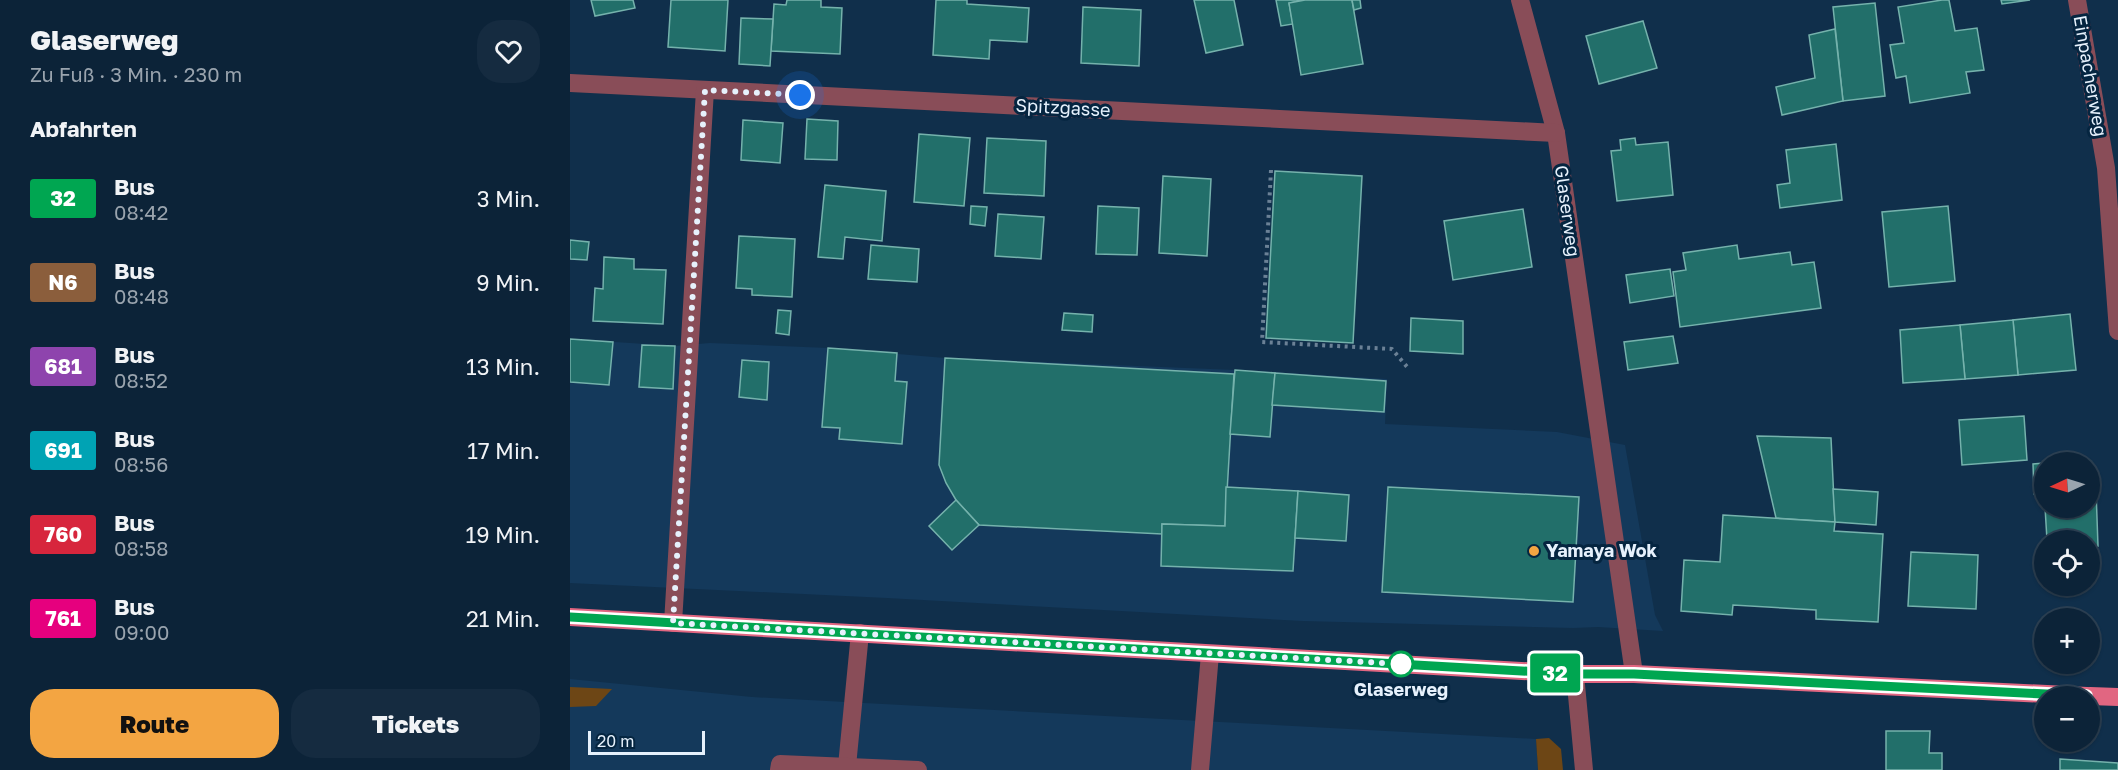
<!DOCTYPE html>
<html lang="de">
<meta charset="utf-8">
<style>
body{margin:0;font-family:"Golos Text",sans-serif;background:#152b40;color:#f1f3f6;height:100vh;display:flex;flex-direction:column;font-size:22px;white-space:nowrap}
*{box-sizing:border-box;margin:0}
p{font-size:20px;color:#9aa4ae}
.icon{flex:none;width:33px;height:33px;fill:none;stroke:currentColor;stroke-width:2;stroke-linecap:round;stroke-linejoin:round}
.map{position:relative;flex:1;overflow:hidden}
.panel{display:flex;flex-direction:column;background:#0c2338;width:570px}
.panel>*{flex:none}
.badge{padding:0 12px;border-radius:4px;font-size:21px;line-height:39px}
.needle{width:39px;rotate:266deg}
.buttons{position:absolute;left:1464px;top:452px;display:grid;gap:12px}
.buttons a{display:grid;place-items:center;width:66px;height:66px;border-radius:50%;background:#0c2338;box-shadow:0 2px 4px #0004,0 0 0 2px #2c4053;font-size:30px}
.scale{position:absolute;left:18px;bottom:15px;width:117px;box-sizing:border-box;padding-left:6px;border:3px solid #e6f1fc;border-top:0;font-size:16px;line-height:21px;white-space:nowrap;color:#e6f1fc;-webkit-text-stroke:4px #052540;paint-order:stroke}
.you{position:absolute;width:30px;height:30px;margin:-15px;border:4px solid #fff;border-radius:50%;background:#1a73e8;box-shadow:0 0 0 9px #1a73e833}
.map>.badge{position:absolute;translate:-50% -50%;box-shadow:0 0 0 3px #fff}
h2{padding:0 30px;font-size:22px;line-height:54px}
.round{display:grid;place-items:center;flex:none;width:63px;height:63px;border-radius:24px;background:#152b40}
.head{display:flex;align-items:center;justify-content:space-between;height:102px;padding:0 30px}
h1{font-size:28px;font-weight:800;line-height:45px}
.button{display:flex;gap:12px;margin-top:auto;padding:12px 30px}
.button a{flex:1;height:69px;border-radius:24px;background:#f3a542;color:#111;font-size:24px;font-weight:800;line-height:69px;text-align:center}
.button a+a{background:#152b40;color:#f1f3f6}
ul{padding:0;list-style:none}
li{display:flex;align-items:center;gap:18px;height:84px;padding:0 30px}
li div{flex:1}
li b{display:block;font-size:22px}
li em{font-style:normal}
li .badge{min-width:66px;font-weight:700;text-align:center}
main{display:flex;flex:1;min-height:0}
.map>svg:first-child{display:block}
.built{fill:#14395b}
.green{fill:#6d4615}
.building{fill:#226f6a;stroke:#75b2ac;stroke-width:1.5}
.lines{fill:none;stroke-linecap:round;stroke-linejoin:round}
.path{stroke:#6b8196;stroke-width:4;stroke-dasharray:3 4.5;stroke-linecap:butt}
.minor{stroke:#894d58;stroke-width:18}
.major{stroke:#e16681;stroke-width:18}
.line-casing{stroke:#fff;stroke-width:14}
.line{stroke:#00a651;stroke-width:9}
.walk{stroke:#e6f1fc;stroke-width:6;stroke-dasharray:0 10.8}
.poi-dot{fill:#f3a542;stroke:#052540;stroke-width:2}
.stop-dot{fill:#fff;stroke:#00a651;stroke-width:3}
.labels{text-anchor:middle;stroke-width:6;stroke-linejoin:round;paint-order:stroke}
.street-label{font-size:18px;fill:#e6f1fc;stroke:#052540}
.poi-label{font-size:18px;font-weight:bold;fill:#e6f1fc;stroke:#052540;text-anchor:start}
.stop-label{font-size:18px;font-weight:bold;fill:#e6f1fc;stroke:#052540}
</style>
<main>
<section class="panel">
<div class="head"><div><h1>Glaserweg</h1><p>Zu Fuß · 3 Min. · 230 m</p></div><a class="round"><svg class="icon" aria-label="heart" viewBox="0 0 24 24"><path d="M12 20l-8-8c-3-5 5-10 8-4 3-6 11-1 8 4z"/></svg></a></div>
<h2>Abfahrten</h2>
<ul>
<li><span class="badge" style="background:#00a651;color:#fff">32</span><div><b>Bus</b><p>08:42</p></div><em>3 Min.</em></li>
<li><span class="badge" style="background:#8b5e3c;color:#fff">N6</span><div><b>Bus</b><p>08:48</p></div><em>9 Min.</em></li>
<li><span class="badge" style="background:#8e44ad;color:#fff">681</span><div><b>Bus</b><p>08:52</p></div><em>13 Min.</em></li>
<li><span class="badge" style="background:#00a3b4;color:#fff">691</span><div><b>Bus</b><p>08:56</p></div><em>17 Min.</em></li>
<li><span class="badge" style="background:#d7263d;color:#fff">760</span><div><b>Bus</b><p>08:58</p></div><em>19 Min.</em></li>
<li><span class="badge" style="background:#e6007e;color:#fff">761</span><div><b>Bus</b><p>09:00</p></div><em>21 Min.</em></li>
</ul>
<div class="button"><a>Route</a><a>Tickets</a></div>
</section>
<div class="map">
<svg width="1548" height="770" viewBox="0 0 1548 770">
<rect width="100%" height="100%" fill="#102f4b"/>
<g class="built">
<polygon points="0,339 105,346 140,343 258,348 375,358 665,370 817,379 815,424 987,432 1055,445 1085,615 1093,631 1028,627 1003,628 733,621 317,598 0,583"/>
<polygon points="0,679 182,697 966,739 968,770 0,770"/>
</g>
<g class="green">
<polygon points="0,687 42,689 26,706 0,707"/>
<polygon points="979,738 991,749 993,770 968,770 966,739"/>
</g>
<g class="building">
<polygon points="21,0 63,0 65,8 25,16"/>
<polygon points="101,0 158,0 155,51 98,47"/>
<polygon points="217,0 251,0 251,7 272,8 270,54 201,51 204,4 216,5"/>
<polygon points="366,0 397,0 397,4 459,8 457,42 420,40 419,59 363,55"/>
<polygon points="624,0 664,0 673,45 636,53"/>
<polygon points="706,0 735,0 719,3 723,24 711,26"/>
<polygon points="735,0 782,0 793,64 731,75 719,3"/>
<polygon points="782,0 790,0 791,8 784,10"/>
<polygon points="1372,0 1379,0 1385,31 1407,28 1414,70 1396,72 1400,93 1340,103 1336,76 1326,78 1320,45 1334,43 1328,7"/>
<polygon points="1431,0 1460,0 1432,4"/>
<polygon points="1305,3 1315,96 1273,101 1263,7"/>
<polygon points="513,7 571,10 569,66 511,63"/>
<polygon points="171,18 203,19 200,66 169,64"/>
<polygon points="1073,21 1087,68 1029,84 1016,36"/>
<polygon points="1265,29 1273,101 1212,115 1206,87 1245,78 1239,35"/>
<polygon points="237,119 268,121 267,160 235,159"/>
<polygon points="173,120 213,123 210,163 171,160"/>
<polygon points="349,134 400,138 394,206 344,202"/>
<polygon points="417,138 476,141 474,196 414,193"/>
<polygon points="1065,138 1066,145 1098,142 1103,195 1047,201 1041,151 1051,150 1050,140"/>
<polygon points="1266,144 1272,200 1210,208 1207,185 1220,183 1216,150"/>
<polygon points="705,171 792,176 783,343 696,338"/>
<polygon points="593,176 641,179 637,256 589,253"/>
<polygon points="255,185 316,191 312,241 275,237 273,259 248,257"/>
<polygon points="401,206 417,207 415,226 400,224"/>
<polygon points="528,206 569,208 567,255 526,254"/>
<polygon points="1378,206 1385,281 1319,287 1312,212"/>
<polygon points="953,209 962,267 883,280 874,221"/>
<polygon points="428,214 474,217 471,259 425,256"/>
<polygon points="169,236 225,239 222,297 182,295 182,289 166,288"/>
<polygon points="0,240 19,242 17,260 0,259"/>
<polygon points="301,245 349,249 347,282 298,279"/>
<polygon points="1167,245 1169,259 1220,252 1222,265 1244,262 1251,308 1110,327 1103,272 1116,270 1113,253"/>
<polygon points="34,257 64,259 64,269 96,270 93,324 23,321 25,288 33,289"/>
<polygon points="1100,269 1104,296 1060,303 1056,275"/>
<polygon points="208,310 221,311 219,335 206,333"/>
<polygon points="494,313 523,315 522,332 492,330"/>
<polygon points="1500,314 1506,370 1448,375 1443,320"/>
<polygon points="841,318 893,321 893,354 840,351"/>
<polygon points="1443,320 1448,375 1395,379 1390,325"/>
<polygon points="1390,325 1395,379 1333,383 1330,330"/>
<polygon points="1103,336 1108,363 1058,370 1054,342"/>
<polygon points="0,339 43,342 39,385 0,382"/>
<polygon points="72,345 105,346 103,389 69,387"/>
<polygon points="258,348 327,353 325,381 337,382 332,444 269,439 270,428 252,427"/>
<polygon points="375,358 664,374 655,526 592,524 592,534 409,525 386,500 376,483 369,465"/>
<polygon points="172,360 199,362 197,400 169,397"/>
<polygon points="665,370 705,373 700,437 660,434"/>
<polygon points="705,373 816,381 814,412 702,405"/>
<polygon points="1454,416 1457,460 1392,465 1389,420"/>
<polygon points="1187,436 1261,438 1265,522 1206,518"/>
<polygon points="1474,463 1474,493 1464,494 1463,464"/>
<polygon points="656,487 728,491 723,571 591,566 592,524 655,526"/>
<polygon points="818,487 1009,497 1003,602 812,592"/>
<polygon points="1263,489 1308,492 1306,525 1265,522"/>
<polygon points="1526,490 1528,546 1520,547 1520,540 1477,540 1475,507 1520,507 1520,491"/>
<polygon points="728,491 779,495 776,541 725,538"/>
<polygon points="386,500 409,525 382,550 359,526"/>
<polygon points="1153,515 1265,522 1264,531 1313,534 1308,622 1246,619 1246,610 1163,605 1162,615 1111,611 1114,560 1150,562"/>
<polygon points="1341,552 1408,555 1406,609 1338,606"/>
<polygon points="1316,731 1360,731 1359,753 1372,753 1372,770 1316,770"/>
<polygon points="1490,759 1548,763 1548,770 1490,770"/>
</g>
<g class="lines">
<polyline class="path" points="701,170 692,342 822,349 838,368"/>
<g class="minor">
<polyline points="950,0 986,133 1064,674"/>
<polyline points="1507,0 1536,168 1548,331"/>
<polyline points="0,83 986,133"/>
<polyline points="103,623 135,90"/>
<polyline points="1005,674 1014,770"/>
<polyline points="277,766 290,633"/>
<polyline points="209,770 210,764 348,770"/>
<polyline points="630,770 640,654"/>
</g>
<g class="major">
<polyline points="0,617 1005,674 1064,674 1517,696"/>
<polyline points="1520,696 1548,697"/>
</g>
</g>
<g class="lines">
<g class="line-casing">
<polyline id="line" points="0,617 1005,674 1064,674 1516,696"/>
</g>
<use href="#line" class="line"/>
<polyline class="walk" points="230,95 135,90 103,623 831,664"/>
</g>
<circle class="poi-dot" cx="964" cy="551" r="6"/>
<circle class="stop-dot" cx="831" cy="664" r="12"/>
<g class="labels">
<g class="street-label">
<text transform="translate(1520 76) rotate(80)" y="6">Einpacherweg</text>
<text transform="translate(493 108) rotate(3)" y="6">Spitzgasse</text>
<text transform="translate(997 211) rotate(82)" y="6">Glaserweg</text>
</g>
<g class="poi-label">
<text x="976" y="557">Yamaya Wok</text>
</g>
<g class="stop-label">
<text x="831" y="696">Glaserweg</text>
</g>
</g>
</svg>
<div class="buttons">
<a><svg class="needle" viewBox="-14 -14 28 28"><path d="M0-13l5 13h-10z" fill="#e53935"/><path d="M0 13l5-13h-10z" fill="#9aa4ae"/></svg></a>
<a><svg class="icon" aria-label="locate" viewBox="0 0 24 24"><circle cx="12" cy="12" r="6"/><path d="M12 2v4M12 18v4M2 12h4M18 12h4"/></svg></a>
<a>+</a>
<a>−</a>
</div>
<div class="scale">20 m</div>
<div class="you" style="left:230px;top:95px"></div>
<b class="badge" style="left:985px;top:673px;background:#00a651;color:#fff">32</b>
</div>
</main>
